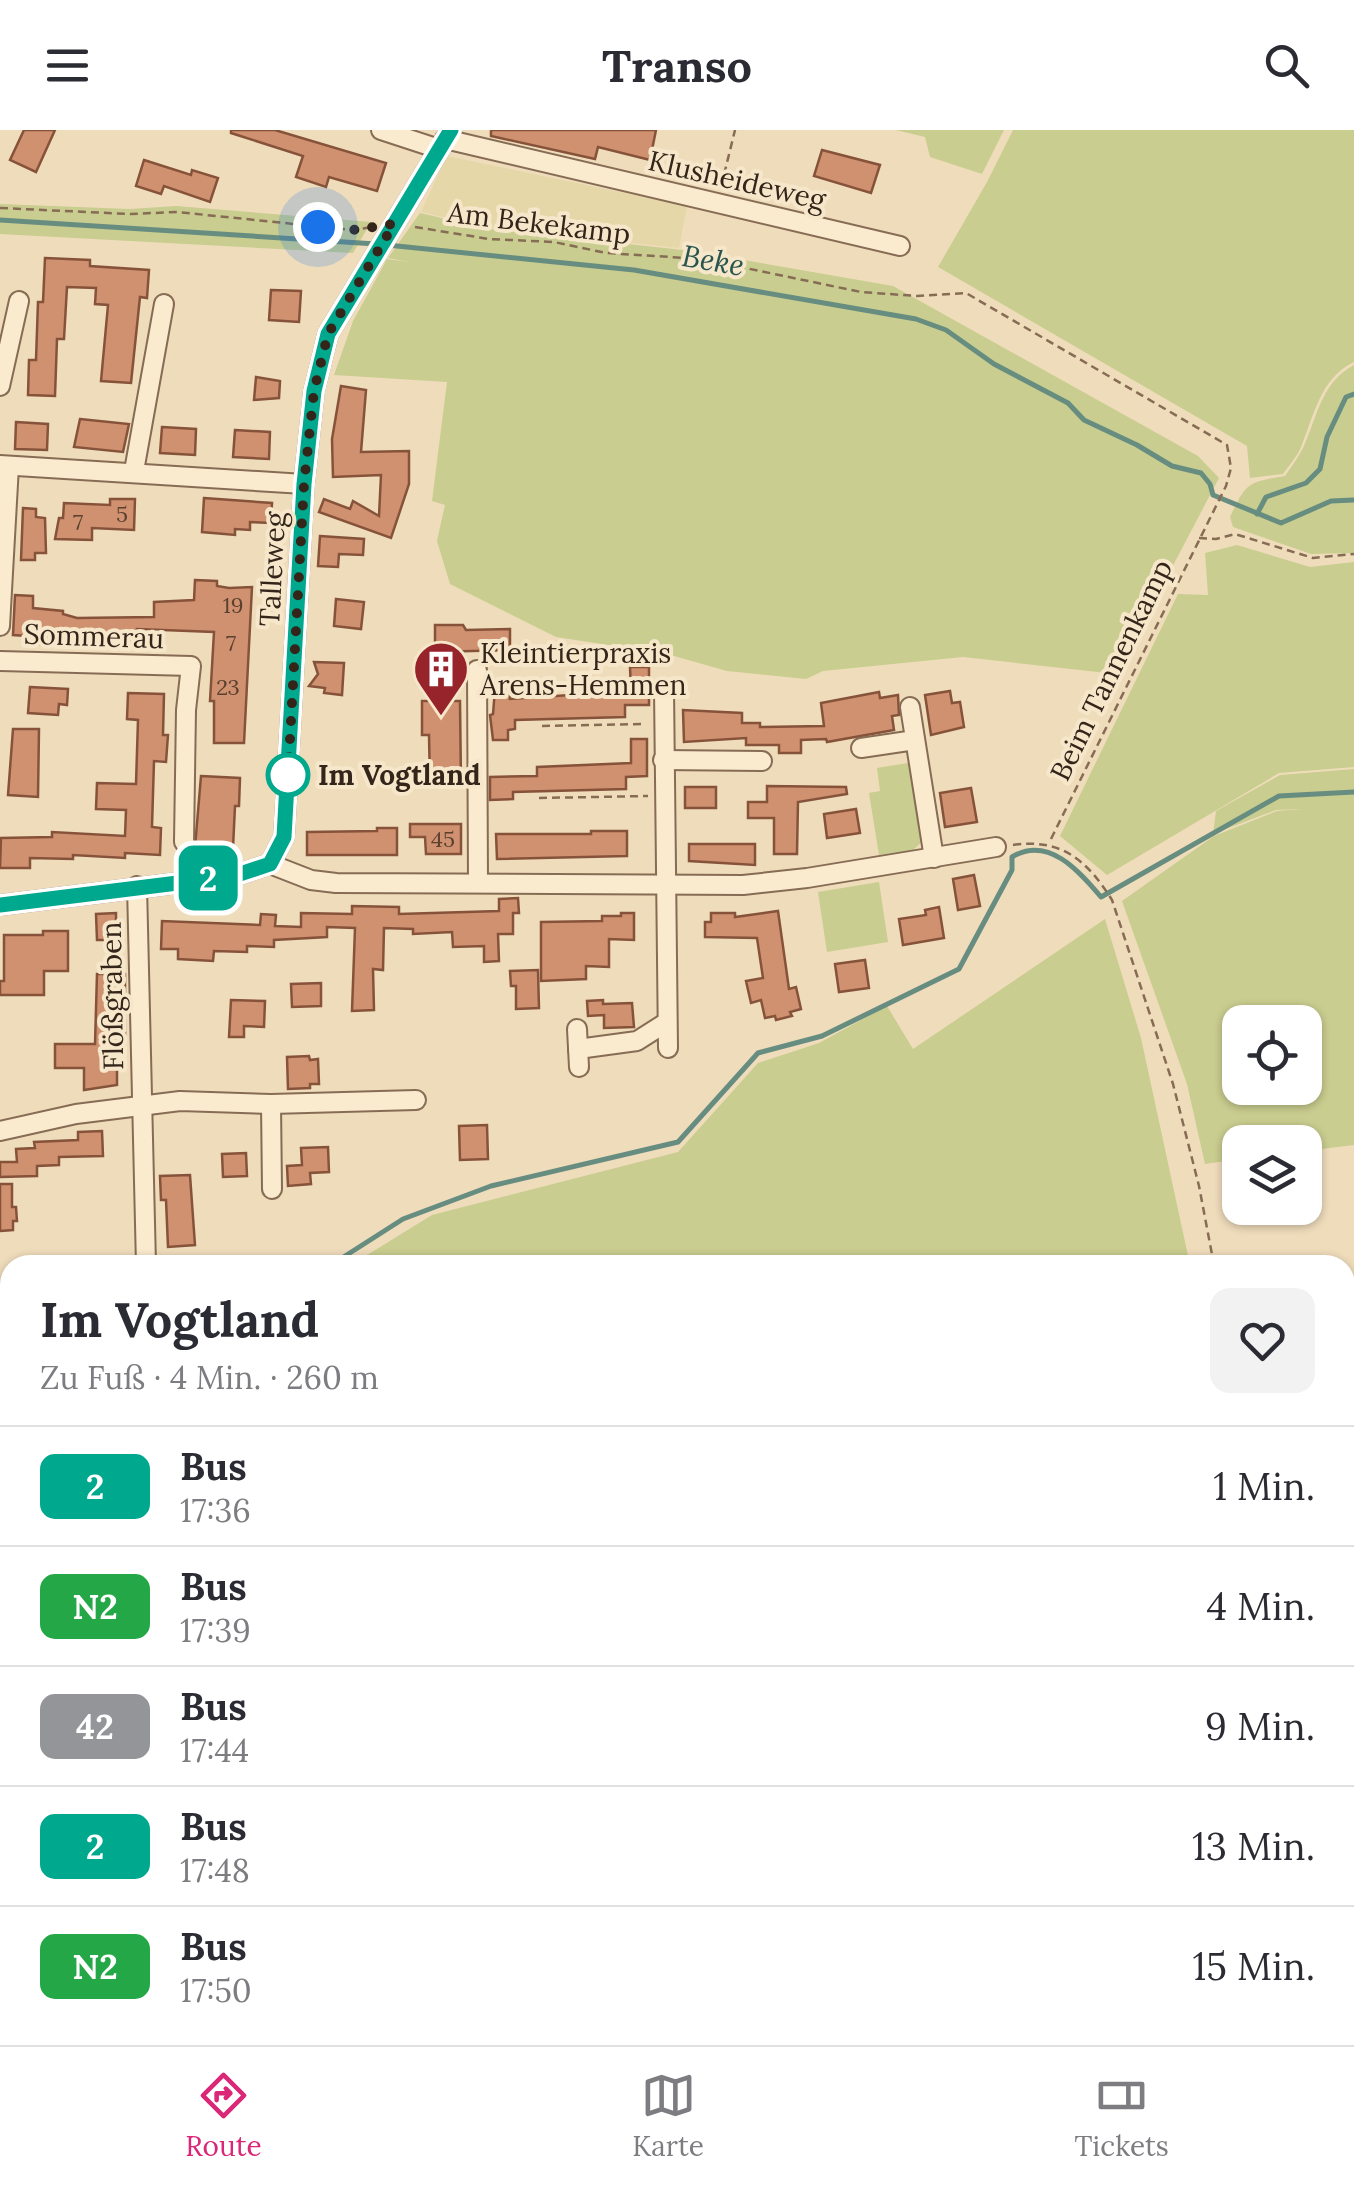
<!DOCTYPE html>
<html lang="de">
<meta charset="utf-8">
<style>
body{margin:0;font-family:Lora,serif;background:#f2f2f3;color:#2b2b33;height:100vh;display:flex;flex-direction:column;font-size:38px;white-space:nowrap}
*{box-sizing:border-box;margin:0}
p{font-size:32px;color:#7c7c81}
.icon{flex:none;width:55px;height:55px;fill:none;stroke:currentColor;stroke-width:2;stroke-linecap:round;stroke-linejoin:round}
.map{position:relative;flex:1;overflow:hidden}
.drawer{position:absolute;left:0px;top:1125px;width:1355px;height:790px;display:flex;flex-direction:column;background:#fff;border-radius:30px 30px 0 0;box-shadow:0 2px 8px #0004}
.drawer>*{flex:none}
.badge{padding:0 20px;border-radius:15px;font-size:35px;line-height:65px}
.fabs{position:absolute;left:1222px;top:875px;display:grid;gap:20px}
.fabs a{display:grid;place-items:center;width:100px;height:100px;border-radius:20px;background:#fff;box-shadow:0 2px 8px #0004;font-size:50px}
.you{position:absolute;width:50px;height:50px;margin:-25px;border:8px solid #fff;border-radius:50%;background:#1a73e8;box-shadow:0 0 0 15px #1a73e833}
.map>.badge{position:absolute;translate:-50% -50%;box-shadow:0 0 0 5px #fff}
.round{display:grid;place-items:center;flex:none;width:105px;height:105px;border-radius:20px;background:#f2f2f3}
.summary{display:flex;align-items:center;justify-content:space-between;height:170px;padding:0 40px}
h1{font-size:48px;font-weight:800;line-height:75px}
ul{padding:0;list-style:none}
li{display:flex;align-items:center;gap:30px;height:120px;padding:0 40px;border-top:2px solid #e1e1e2}
li div{flex:1}
li b{display:block;font-size:38px}
li em{font-style:normal}
li .badge{min-width:110px;font-weight:700;text-align:center}
header{display:flex;justify-content:space-between;align-items:center;height:130px;padding:0 40px;background:#fff;font-size:45px;font-weight:800}
.tab-bar{display:flex;justify-content:space-around;align-items:center;height:140px;border-top:2px solid #e1e1e2;background:#fff;font-size:28px;color:#7c7c81}
.tab-bar a{display:grid;justify-items:center;gap:5px}
.tab-bar .active{color:#db2777}
.map>svg:first-child{display:block}
.farmland{fill:#e5d7a8}
.green{fill:#c9cd8f;fill-rule:evenodd}
.lines{fill:none;stroke-linecap:round;stroke-linejoin:round}
.stream{stroke:#678d81;stroke-width:5}
.building{fill:#cf916f;stroke:#86533a;stroke-width:2.5}
.minor-casing{stroke:#866c54;stroke-width:22}
.path{stroke:#866c54;stroke-width:2.5;stroke-dasharray:8 5;stroke-linecap:butt}
.minor{stroke:#faeace;stroke-width:18}
.line-casing{stroke:#fff;stroke-width:22}
.line{stroke:#00a88e;stroke-width:15}
.walk{stroke:#34251a;stroke-width:10;stroke-dasharray:0 18}
.stop-dot{fill:#fff;stroke:#00a88e;stroke-width:5}
.labels{text-anchor:middle;stroke-width:8;stroke-linejoin:round;paint-order:stroke}
.number-label{font-size:22px;fill:#5b402f}
.street-label{font-size:28px;fill:#34251a;stroke:#f6e7ca}
.poi-label{font-size:28px;fill:#34251a;stroke:#f6e7ca;text-anchor:start}
.stop-label{font-size:28px;font-weight:bold;fill:#34251a;stroke:#f6e7ca;text-anchor:start}
.water-label{font-size:30px;font-style:italic;fill:#29554f;stroke:#f6e7ca}
</style>
<header><svg class="icon" aria-label="menu" viewBox="0 0 24 24"><path d="M4 6h16M4 12h16M4 18h16"/></svg>Transo<svg class="icon" aria-label="search" viewBox="0 0 24 24"><circle cx="10" cy="10" r="6"/><path d="M15 15l6 6"/></svg></header>
<div class="map">
<svg width="1354" height="1915" viewBox="0 0 1354 1915">
<rect width="100%" height="100%" fill="#efdcbb"/>
<polygon class="farmland" points="447,26 687,76 679,118 490,98 421,82"/>
<g class="green">
<polygon points="896,0 1004,0 982,44 930,27 925,7"/>
<path d="M1013,0h341v232c-34,16 -40,54 -53,85 -4,10 -12,18 -18,27l-33,4 -3,-32 -309,-179 49,-85z"/>
<polygon points="0,74 130,79 176,76 371,92 353,123 0,104"/>
<polygon points="420,83 489,99 692,121 893,156 1198,326 1219,348 1116,544 963,527 823,541 806,549 727,541 667,524 556,507 450,454 437,411 445,375 432,371 447,252 334,245 353,191 387,129 409,132 388,128"/>
<path d="M1354,235v188l-43,1 -78,-27 -3,-10c16,-34 17,-35 55,-41 6,-9 13,-18 18,-28 14,-30 18,-66 51,-83z"/>
<polygon points="1237,415 1310,437 1354,432 1354,637 1279,643 1107,745 1060,706 1178,464 1208,465 1205,423"/>
<polygon points="914,632 925,709 913,720 879,725 869,663 880,661 877,638"/>
<path d="M1354,639v376l-49,6v-9h-65v17l-35,5 -18,-80 -65,-183 92,-65 63,-25 25,-2 -26,1 -63,24 3,-23 64,-36zM1240,892h65v66h-65z"/>
<polygon points="879,752 888,812 827,822 818,762"/>
<polygon points="1105,789 1141,908 1190,1135 1180,1135 1177,1131 1167,1131 1164,1135 351,1135 432,1085 678,1022 758,933 819,913 887,876 913,919"/>
<polygon points="1345,1162 1354,1162 1354,1331 1345,1332"/>
<polygon points="1354,1352 1354,1581 1345,1585 1345,1353"/>
<polygon points="10,1445 10,1905 215,1905 208,1915 0,1915 0,1446"/>
<polygon points="265,1905 1286,1905 1283,1915 253,1915"/>
</g>
<g class="lines">
<g class="stream">
<polyline points="0,90 376,114"/>
<polyline points="387,115 634,140 916,189 946,200 994,234 1068,273 1084,290 1137,315 1172,336 1201,343 1210,354 1213,365 1281,393 1331,371 1354,370"/>
<polyline points="1257,384 1266,367 1306,353 1320,339 1327,307 1346,267 1354,264"/>
<path d="M331,1135l72,-46 88,-33 187,-44 80,-89 64,-17 137,-67 53,-99v-13c36,-22 67,14 89,40l178,-101 75,-4"/>
<polyline points="0,1442 10,1440"/>
</g>
</g>
<g class="building">
<polygon points="24,0 55,0 36,42 10,30"/>
<polygon points="231,0 275,0 386,33 377,61 329,47 326,57 296,47 303,26 231,3"/>
<polygon points="491,0 656,0 650,30 598,17 595,29 491,6"/>
<polygon points="822,20 880,35 871,63 814,46"/>
<polygon points="144,30 191,45 192,40 218,48 210,72 164,56 161,64 136,56"/>
<polygon points="45,128 90,130 90,136 149,140 147,168 140,167 131,253 101,251 108,175 95,174 96,158 67,157 64,209 57,209 55,266 28,265 29,230 36,230 38,172 43,172"/>
<polygon points="271,160 301,161 299,192 269,190"/>
<polygon points="256,247 280,251 279,268 254,270"/>
<polygon points="341,256 366,260 361,322 409,321 409,354 391,408 319,382 324,369 350,379 353,371 379,386 381,345 333,347 332,309"/>
<polygon points="80,289 129,294 123,322 74,317"/>
<polygon points="16,292 48,294 47,320 15,319"/>
<polygon points="162,297 196,299 195,325 160,323"/>
<polygon points="235,300 270,302 269,329 233,327"/>
<polygon points="204,368 272,373 271,393 250,392 250,400 235,399 235,405 202,402"/>
<polygon points="110,369 135,369 134,400 92,398 92,410 55,409 59,388 63,388 64,373 110,375"/>
<polygon points="23,378 36,379 36,387 45,388 46,423 35,423 35,430 21,430"/>
<polygon points="320,406 364,409 363,425 339,424 338,437 318,436"/>
<polygon points="195,450 217,451 217,456 229,458 252,457 244,613 214,613 214,571 210,571 214,502 137,499 136,517 27,514 27,506 13,505 15,465 33,466 33,478 63,481 63,484 77,488 154,487 154,472 194,470"/>
<polygon points="336,469 364,472 361,499 334,496"/>
<polygon points="435,495 463,495 466,500 510,499 510,520 435,522"/>
<polygon points="314,532 344,533 342,565 324,563 325,558 309,556 318,544"/>
<polygon points="630,537 649,537 649,575 625,575 625,587 515,590 515,599 508,600 508,610 493,610 490,585 493,584 495,559 510,559 510,569 631,561"/>
<polygon points="30,557 68,559 67,575 59,574 58,585 28,583"/>
<polygon points="950,561 952,573 960,572 964,597 931,605 925,565"/>
<polygon points="879,562 880,568 898,565 899,585 892,586 894,600 827,612 826,609 801,610 801,623 779,623 779,615 746,615 746,608 684,612 683,580 742,583 742,593 760,593 760,597 824,596 821,573"/>
<polygon points="128,563 164,564 163,605 168,605 166,632 154,631 152,697 161,698 160,725 125,723 125,728 73,725 73,729 30,728 30,738 0,738 1,708 52,707 52,702 125,706 126,680 96,679 97,653 136,654 138,590 127,589"/>
<polygon points="422,571 460,571 461,655 430,655 429,605 422,605"/>
<polygon points="13,599 39,599 38,667 8,665"/>
<polygon points="631,609 647,609 647,646 626,647 626,659 513,662 513,669 490,670 490,647 537,646 537,637 631,633"/>
<polygon points="201,646 240,648 239,676 235,676 233,718 195,717"/>
<polygon points="767,656 846,657 847,664 798,672 797,724 774,724 774,688 748,688 748,672 767,672"/>
<rect x="685" y="657" width="31" height="21"/>
<polygon points="971,658 977,692 945,697 940,663"/>
<polygon points="856,679 860,703 827,708 824,684"/>
<polygon points="410,694 461,694 461,724 426,724 425,707 410,707"/>
<polygon points="377,698 397,698 397,725 307,725 307,702 377,701"/>
<polygon points="591,701 627,701 627,726 497,729 496,704 591,704"/>
<polygon points="689,714 755,714 755,735 689,731"/>
<polygon points="974,745 980,776 958,780 953,749"/>
<polygon points="518,768 519,783 513,783 513,804 498,804 499,831 484,832 484,816 453,817 452,802 413,804 413,799 384,798 383,840 373,839 374,880 352,881 355,798 327,797 327,807 274,810 274,817 247,816 247,822 214,821 213,831 178,829 178,819 161,819 162,791 260,795 261,784 276,785 275,796 301,797 301,783 352,784 352,776 399,777 399,784 499,781 499,769"/>
<polygon points="939,777 944,808 903,815 899,789 926,785 925,780"/>
<polygon points="778,781 789,859 796,857 801,879 790,882 792,886 776,890 775,886 765,888 761,870 751,873 746,851 763,848 757,808 705,807 705,792 711,792 711,783 735,783 735,787"/>
<polygon points="116,783 116,810 97,810 96,784"/>
<polygon points="621,783 634,783 634,810 609,809 609,837 586,836 586,849 541,851 541,792 602,791 602,786 621,786"/>
<polygon points="43,801 68,801 68,841 44,841 44,865 0,865 0,851 4,851 4,805 43,805"/>
<polygon points="865,830 869,858 839,862 835,834"/>
<polygon points="538,840 539,878 516,879 516,856 511,856 510,841"/>
<polygon points="97,844 125,844 125,909 119,909 117,919 117,955 84,960 84,938 55,938 55,914 95,914"/>
<polygon points="321,853 321,876 292,877 291,854"/>
<polygon points="231,870 265,871 264,897 244,896 244,907 229,907"/>
<polygon points="603,870 603,874 632,873 634,897 604,898 604,885 588,886 587,871"/>
<polygon points="309,926 310,930 318,929 319,954 310,954 310,958 288,959 287,927"/>
<polygon points="487,995 488,1029 460,1030 459,996"/>
<polygon points="102,1001 103,1026 59,1027 59,1035 37,1036 37,1046 0,1047 0,1032 17,1032 16,1019 35,1018 34,1012 78,1010 78,1002"/>
<polygon points="328,1017 329,1042 310,1043 311,1054 288,1056 287,1036 302,1035 301,1018"/>
<polygon points="246,1023 247,1046 223,1047 222,1024"/>
<polygon points="190,1045 195,1115 168,1117 166,1070 161,1070 160,1046"/>
<polygon points="0,1054 12,1054 12,1077 16,1077 17,1091 13,1091 13,1100 0,1101"/>
</g>
<g class="lines">
<g class="minor-casing">
<g id="minor">
<polyline points="381,0 439,19"/>
<polyline points="445,9 900,116"/>
<polyline points="0,256 19,171"/>
<polyline points="0,335 304,354"/>
<polyline points="134,341 164,174"/>
<polyline points="0,496 9,336"/>
<polyline points="0,531 191,536 186,580 184,712"/>
<polyline points="477,540 478,752"/>
<polyline points="664,559 668,918"/>
<polyline points="910,577 934,728"/>
<polyline points="861,618 915,610"/>
<polyline points="663,630 762,631"/>
<polyline points="270,734 284,707 304,354 314,261 328,204 451,0"/>
<polyline points="137,756 146,1135"/>
<polyline points="0,775 234,746 270,734 311,750 336,753 743,755 807,748 996,717"/>
<polyline points="577,899 579,937"/>
<polyline points="578,919 637,911 667,892"/>
<polyline points="271,974 272,1059"/>
<polyline points="0,1001 76,984 180,971 271,974 416,970"/>
</g>
</g>
<g class="path">
<polyline points="721,57 735,0"/>
<polyline points="0,78 130,84 177,82 353,100 372,97"/>
<polyline points="415,97 489,109 554,112 606,123 702,129 861,162 917,166 966,163 1227,315 1231,338 1226,356 1049,713"/>
<polyline points="1199,408 1216,409 1235,404 1313,428 1354,424"/>
<polyline points="542,596 646,594"/>
<polyline points="539,668 648,666"/>
<path d="M1013,715c48,-7 74,15 99,55l61,184 26,102 15,79"/>
<polyline points="1345,1343 1354,1341"/>
<polyline points="220,1915 226,1905"/>
</g>
<use href="#minor" class="minor"/>
</g>
<g class="lines">
<g class="line-casing">
<polyline id="line" points="0,775 234,746 270,734 284,707 304,354 314,261 328,204 451,0"/>
</g>
<use href="#line" class="line"/>
<polyline class="walk" points="288,645 304,354 314,261 328,204 394,94 353,100 318,97"/>
</g>
<defs>
<g id="building-pin" transform="scale(2.875)"><path d="M0 17L-7.5 6A9.5 9.5 0 1 1 7.5 6Z" fill="#97232b" stroke="#f6e7ca"/><path d="M-4-6H4V6H1V3H-1V6H-4ZM-2.5-4.3h1.7v1.8h-1.7ZM.8-4.3h1.7v1.8H.8ZM-2.5-1h1.7V.8h-1.7ZM.8-1h1.7V.8H.8Z" fill="#fff"/></g>
</defs>
<g fill-rule="evenodd">
<use href="#building-pin" x="441" y="539"/>
</g>
<circle class="stop-dot" cx="288" cy="645" r="20"/>
<g class="labels">
<g class="number-label">
<text x="122" y="392">5</text>
<text x="78" y="400">7</text>
<text x="233" y="483">19</text>
<text x="231" y="521">7</text>
<text x="228" y="565">23</text>
<text x="443" y="717">45</text>
</g>
<g class="street-label">
<text transform="translate(737 50) rotate(13)" y="10">Klusheideweg</text>
<text transform="translate(539 93) rotate(7)" y="10">Am Bekekamp</text>
<text transform="translate(272 439) rotate(-87)" y="10">Talleweg</text>
<text transform="translate(94 506) rotate(2)" y="10">Sommerau</text>
<text transform="translate(1111 540) rotate(-64)" y="10">Beim Tannenkamp</text>
<text transform="translate(112 866) rotate(-91)" y="10">Flößgraben</text>
</g>
<g class="poi-label">
<text x="480" y="533">Kleintierpraxis<tspan x="480" dy="32">Arens-Hemmen</tspan></text>
</g>
<g class="stop-label">
<text x="318" y="655">Im Vogtland</text>
</g>
<g class="water-label">
<text transform="translate(713 131) rotate(10)" y="10">Beke</text>
</g>
</g>
</svg>
<div class="fabs">
<a><svg class="icon" aria-label="locate" viewBox="0 0 24 24"><circle cx="12" cy="12" r="6"/><path d="M12 2v4M12 18v4M2 12h4M18 12h4"/></svg></a>
<a><svg class="icon" aria-label="layers" viewBox="0 0 24 24"><path d="M12 4l9 5-9 5-9-5zM3 14l9 5 9-5"/></svg></a>
</div>
<div class="you" style="left:318px;top:97px"></div>
<b class="badge" style="left:208px;top:748px;background:#00a88e;color:#fff">2</b>
<section class="drawer">
<div class="summary"><div><h1>Im Vogtland</h1><p>Zu Fuß · 4 Min. · 260 m</p></div><a class="round"><svg class="icon" aria-label="heart" viewBox="0 0 24 24"><path d="M12 20l-8-8c-3-5 5-10 8-4 3-6 11-1 8 4z"/></svg></a></div>
<ul>
<li><span class="badge" style="background:#00a88e;color:#fff">2</span><div><b>Bus</b><p>17:36</p></div><em>1 Min.</em></li>
<li><span class="badge" style="background:#24a847;color:#fff">N2</span><div><b>Bus</b><p>17:39</p></div><em>4 Min.</em></li>
<li><span class="badge" style="background:#949599;color:#fff">42</span><div><b>Bus</b><p>17:44</p></div><em>9 Min.</em></li>
<li><span class="badge" style="background:#00a88e;color:#fff">2</span><div><b>Bus</b><p>17:48</p></div><em>13 Min.</em></li>
<li><span class="badge" style="background:#24a847;color:#fff">N2</span><div><b>Bus</b><p>17:50</p></div><em>15 Min.</em></li>
</ul>
</section>
</div>
<nav class="tab-bar">
<a class="active"><svg class="icon" aria-label="directions" viewBox="0 0 24 24"><path d="M12 3l9 9-9 9-9-9zM9 14v-3h6M13 9l2 2-2 2"/></svg>Route</a>
<a><svg class="icon" aria-label="map" viewBox="0 0 24 24"><path d="M3 6l6-2 6 2 6-2v14l-6 2-6-2-6 2zM9 4v14M15 6v14"/></svg>Karte</a>
<a><svg class="icon" aria-label="tickets" viewBox="0 0 24 24"><path d="M3 7h18v10H3zM15 7v10"/></svg>Tickets</a>
</nav>
